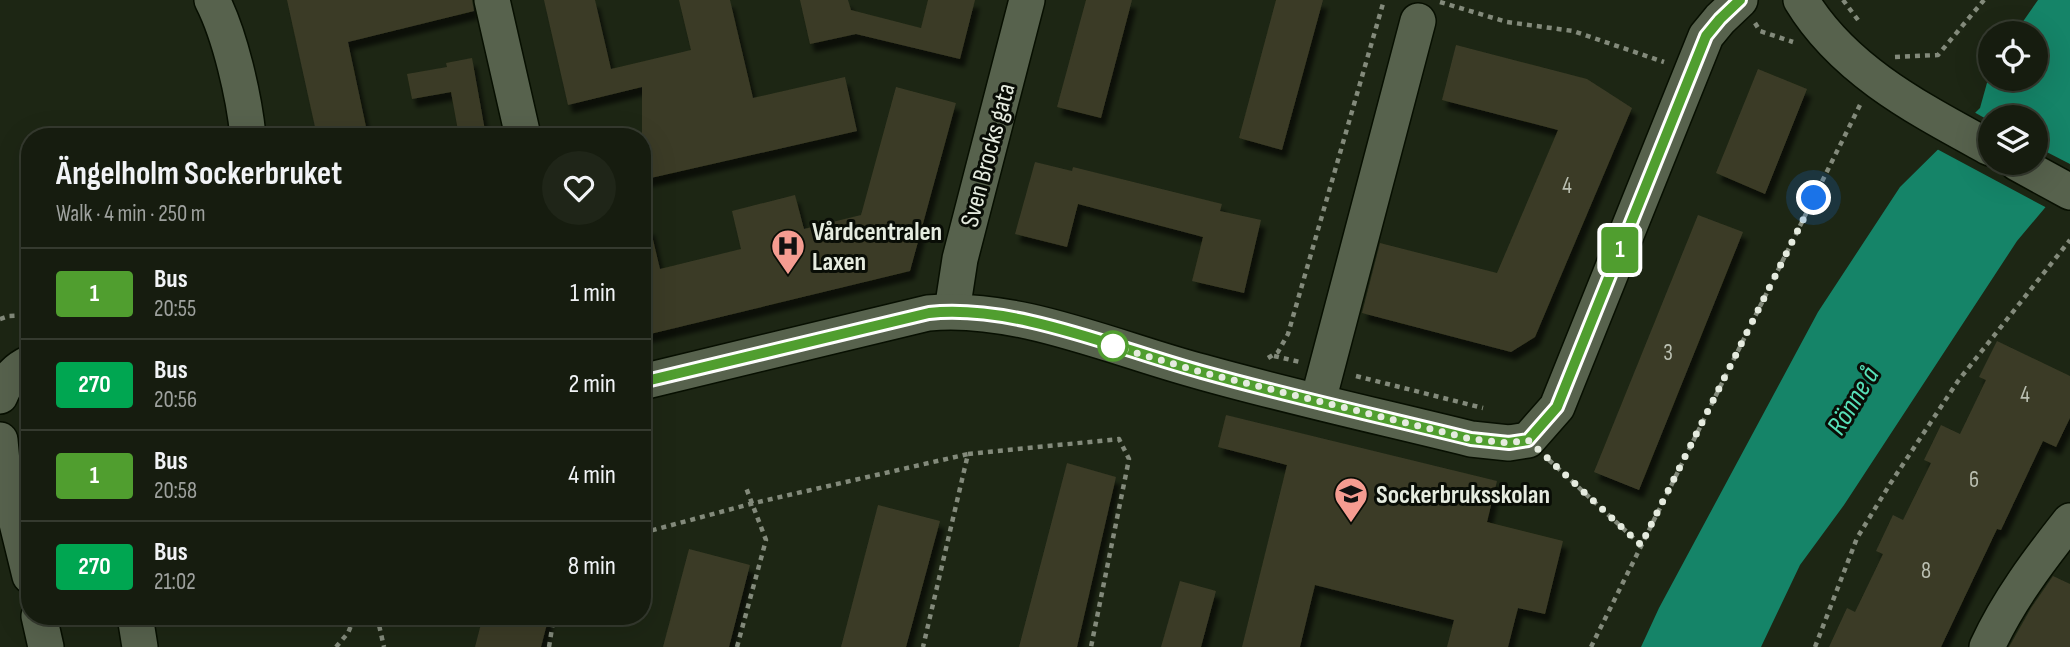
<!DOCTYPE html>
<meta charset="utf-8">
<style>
body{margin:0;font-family:"Sofia Sans Condensed",sans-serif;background:#1f2518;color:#f1f3f6;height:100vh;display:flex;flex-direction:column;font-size:26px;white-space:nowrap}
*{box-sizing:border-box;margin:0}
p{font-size:23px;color:#9ea19e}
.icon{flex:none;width:38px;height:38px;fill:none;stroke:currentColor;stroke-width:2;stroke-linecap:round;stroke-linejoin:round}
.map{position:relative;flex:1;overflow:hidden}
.sheet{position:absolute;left:21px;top:128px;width:630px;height:497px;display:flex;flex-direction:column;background:#161c0f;border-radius:28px;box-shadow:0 7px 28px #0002,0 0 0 2px #353a2f}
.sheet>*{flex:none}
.badge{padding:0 14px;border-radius:5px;font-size:24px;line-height:46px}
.fabs{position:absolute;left:1978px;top:21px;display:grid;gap:14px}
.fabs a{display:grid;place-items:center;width:70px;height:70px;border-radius:50%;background:#161c0f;box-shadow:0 7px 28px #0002,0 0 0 2px #353a2f;font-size:35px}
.you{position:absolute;width:35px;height:35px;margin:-18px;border:5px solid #fff;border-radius:50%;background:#1a73e8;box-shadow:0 0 0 10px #1a73e833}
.map>.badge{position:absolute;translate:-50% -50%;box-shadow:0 0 0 4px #fff}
.round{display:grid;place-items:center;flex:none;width:74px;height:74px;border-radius:37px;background:#1f2518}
.overview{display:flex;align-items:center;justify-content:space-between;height:119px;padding:0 35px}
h1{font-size:33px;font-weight:700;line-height:52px}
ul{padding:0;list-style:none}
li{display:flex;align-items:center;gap:21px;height:91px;padding:0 35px;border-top:2px solid #353a2f}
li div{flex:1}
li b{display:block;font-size:26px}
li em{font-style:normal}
li .badge{min-width:77px;font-weight:700;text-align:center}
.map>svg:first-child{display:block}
.water{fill:#158468;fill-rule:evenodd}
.pier{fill:#1d2614}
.building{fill:#3b3b26;filter:url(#shadow)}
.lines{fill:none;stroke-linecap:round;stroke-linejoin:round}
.minor-casing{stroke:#070f01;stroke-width:38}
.path{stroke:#838a7b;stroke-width:4.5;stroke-dasharray:5 5;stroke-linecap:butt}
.minor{stroke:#57624d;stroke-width:35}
.line-casing{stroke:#fff;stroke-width:16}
.line{stroke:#509e2f;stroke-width:10}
.walk{stroke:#e5ebdf;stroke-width:7;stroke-dasharray:0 12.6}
.stop-dot{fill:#fff;stroke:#509e2f;stroke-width:3.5}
.labels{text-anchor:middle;stroke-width:6;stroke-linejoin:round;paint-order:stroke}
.number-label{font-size:23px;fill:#babfb1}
.street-label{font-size:26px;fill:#e5ebdf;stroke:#090d06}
.poi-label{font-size:26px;font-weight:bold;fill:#e5ebdf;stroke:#090d06;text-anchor:start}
.water-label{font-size:28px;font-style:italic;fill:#57e0b8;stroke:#090d06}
</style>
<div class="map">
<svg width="2070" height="647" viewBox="0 0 2070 647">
<defs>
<filter id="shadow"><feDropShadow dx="4.5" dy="8" stdDeviation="2" flood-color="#0009"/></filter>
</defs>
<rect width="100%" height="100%" fill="#1d2614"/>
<path class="water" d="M2038,0h32v178l-53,63 -173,264 -44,60 -39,82h-120l18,-39 159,-296 82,-125 80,-79 10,-36v7h45v-46h-20zM1990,117h45v46h-45z"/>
<polygon class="pier" points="1972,111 1990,121 1990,163 2035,163 2035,146 2070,164 2070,184 2049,209 1935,148"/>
<g class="building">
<polygon points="287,0 472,0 474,11 348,42 368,136 317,136"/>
<polygon points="544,0 595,0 611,69 691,50 679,0 730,0 753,98 845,77 857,131 642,180 642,87 568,105"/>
<polygon points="800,0 848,0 851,10 921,28 928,0 975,0 960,59 856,34 810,44"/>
<polygon points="1086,0 1132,0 1101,118 1057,107"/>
<polygon points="1276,0 1323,0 1282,150 1239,138"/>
<polygon points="1456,45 1587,79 1632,108 1535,337 1511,352 1362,313 1380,243 1497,273 1558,130 1442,100"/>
<polygon points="472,58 486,136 459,136 451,92 412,99 407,74 447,67 446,63"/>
<polygon points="1758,69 1807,89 1765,194 1716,173"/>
<polygon points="896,87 956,103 910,271 642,336 642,227 650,227 660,269 741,249 732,211 795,195 804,229 861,215"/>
<polygon points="1035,162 1072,171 1073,167 1222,204 1220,211 1261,220 1244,293 1192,281 1203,237 1078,204 1067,247 1015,234"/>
<polygon points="1698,215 1743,232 1639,490 1594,472"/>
<polygon points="1997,341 2070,376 2070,418 2056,447 2043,441 2001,530 1997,529 1941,647 1829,647 1847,608 1855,612 1883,554 1876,551 1893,515 1903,520 1931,463 1924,460 1941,425 1960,434 1986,380 1979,377"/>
<polygon points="1226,415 1497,481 1487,522 1563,541 1545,614 1518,608 1508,647 1447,647 1454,620 1315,585 1300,647 1242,647 1287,465 1218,447"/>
<polygon points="1067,463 1116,477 1077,647 1019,647"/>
<polygon points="878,505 940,521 906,647 841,647"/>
<polygon points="689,549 750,565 729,647 663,647"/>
<polygon points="2053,576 2070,584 2070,647 2009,647 2031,608"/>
<polygon points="1180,581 1216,591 1201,647 1161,647"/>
<polygon points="483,616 549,616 541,647 475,647"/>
</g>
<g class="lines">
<g class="minor-casing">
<g id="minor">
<path d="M212,0c18,35 32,96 36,136"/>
<polyline points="492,0 523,136"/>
<path d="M1801,0c43,71 118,109 189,148"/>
<polyline points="2017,163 2070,192"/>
<polyline points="952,311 960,259 1027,0"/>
<path d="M642,382l286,-69c88,-9 190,37 274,59 89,25 180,45 269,67l38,4 19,-3 29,-33 149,-371 14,-17 20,-19"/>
<path d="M0,396c6,-15 14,-26 30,-33"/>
<polyline points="1318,401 1418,21"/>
<polyline points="0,440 2,462 30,576"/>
<polyline points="39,616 46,647"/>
<polyline points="135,616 140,647"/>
<path d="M1987,647c21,-46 52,-87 83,-126"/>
</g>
</g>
<g class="path">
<polyline points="1843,0 1858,20"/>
<polyline points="1440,2 1507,22 1573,31 1664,62"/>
<polyline points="1755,23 1760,31 1793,42"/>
<polyline points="1895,57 1938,55 1984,0"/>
<polyline points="22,315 30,305"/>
<polyline points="0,319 9,316 30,315"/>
<polyline points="1274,356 1300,362"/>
<polyline points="1268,358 1278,352 1288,334 1384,0"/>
<polyline points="1356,376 1483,408"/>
<polyline points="968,454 1119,439 1129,459 1091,647"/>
<polyline points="1549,460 1641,545"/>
<polyline points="642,533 754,503 968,454 923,647"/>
<polyline points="377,616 384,647"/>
<polyline points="336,647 348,633 355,616"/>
<polyline points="549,647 554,616"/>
<polyline points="737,647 766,540 745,485"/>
<polyline points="1591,647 1860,105"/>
<polyline points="1815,647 1857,538 1890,484 1958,381 2070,240"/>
</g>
<use href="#minor" class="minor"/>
</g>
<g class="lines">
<g class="line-casing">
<path id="line" d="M642,382l287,-69c87,-9 188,36 273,59 89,25 180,45 269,67l38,4 19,-3 29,-33 149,-371 14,-17 20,-19"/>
</g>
<use href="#line" class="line"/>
<polyline class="walk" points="1113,346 1201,372 1471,439 1509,443 1528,440 1641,545 1814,198"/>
</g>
<defs>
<g id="hospital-pin" transform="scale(1.75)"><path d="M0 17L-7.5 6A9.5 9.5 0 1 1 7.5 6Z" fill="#f59c91" stroke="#090d06"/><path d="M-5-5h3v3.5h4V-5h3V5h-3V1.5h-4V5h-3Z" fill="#111"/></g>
<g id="school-pin" transform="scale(1.75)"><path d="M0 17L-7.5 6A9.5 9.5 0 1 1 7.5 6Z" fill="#f59c91" stroke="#090d06"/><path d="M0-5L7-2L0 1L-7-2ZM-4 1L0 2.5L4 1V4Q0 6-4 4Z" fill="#111"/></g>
</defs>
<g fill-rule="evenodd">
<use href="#hospital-pin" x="788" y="246"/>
<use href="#school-pin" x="1351" y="494"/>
</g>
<circle class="stop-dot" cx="1113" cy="346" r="14"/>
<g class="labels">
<g class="number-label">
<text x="1567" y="193">4</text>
<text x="1668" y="360">3</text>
<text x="2025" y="402">4</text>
<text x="1974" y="487">6</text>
<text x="1926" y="578">8</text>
</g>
<g class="street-label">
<text transform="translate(987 155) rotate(-75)" y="9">Sven Brocks gata</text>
</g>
<g class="poi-label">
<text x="812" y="240">Vårdcentralen<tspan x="812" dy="30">Laxen</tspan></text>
<text x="1376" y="503">Sockerbruksskolan</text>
</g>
<g class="water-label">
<text transform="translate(1852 400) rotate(-59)" y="10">Rönne å</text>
</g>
</g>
</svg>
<div class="fabs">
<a><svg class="icon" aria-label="locate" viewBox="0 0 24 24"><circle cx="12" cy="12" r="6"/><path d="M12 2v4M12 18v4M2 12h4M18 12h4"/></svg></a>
<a><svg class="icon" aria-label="layers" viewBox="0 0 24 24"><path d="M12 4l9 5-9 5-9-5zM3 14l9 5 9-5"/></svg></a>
</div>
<div class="you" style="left:1814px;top:198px"></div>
<b class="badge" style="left:1620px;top:250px;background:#509e2f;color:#fff">1</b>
<section class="sheet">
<div class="overview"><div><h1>Ängelholm Sockerbruket</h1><p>Walk · 4 min · 250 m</p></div><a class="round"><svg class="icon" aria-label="heart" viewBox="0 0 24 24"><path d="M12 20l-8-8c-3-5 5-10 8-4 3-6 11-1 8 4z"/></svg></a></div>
<ul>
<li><span class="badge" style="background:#509e2f;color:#fff">1</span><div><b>Bus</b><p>20:55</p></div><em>1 min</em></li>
<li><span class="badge" style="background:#00a651;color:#fff">270</span><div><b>Bus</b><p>20:56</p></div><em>2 min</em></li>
<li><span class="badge" style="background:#509e2f;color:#fff">1</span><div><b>Bus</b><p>20:58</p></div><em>4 min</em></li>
<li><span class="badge" style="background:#00a651;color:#fff">270</span><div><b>Bus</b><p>21:02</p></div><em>8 min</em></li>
</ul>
</section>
</div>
